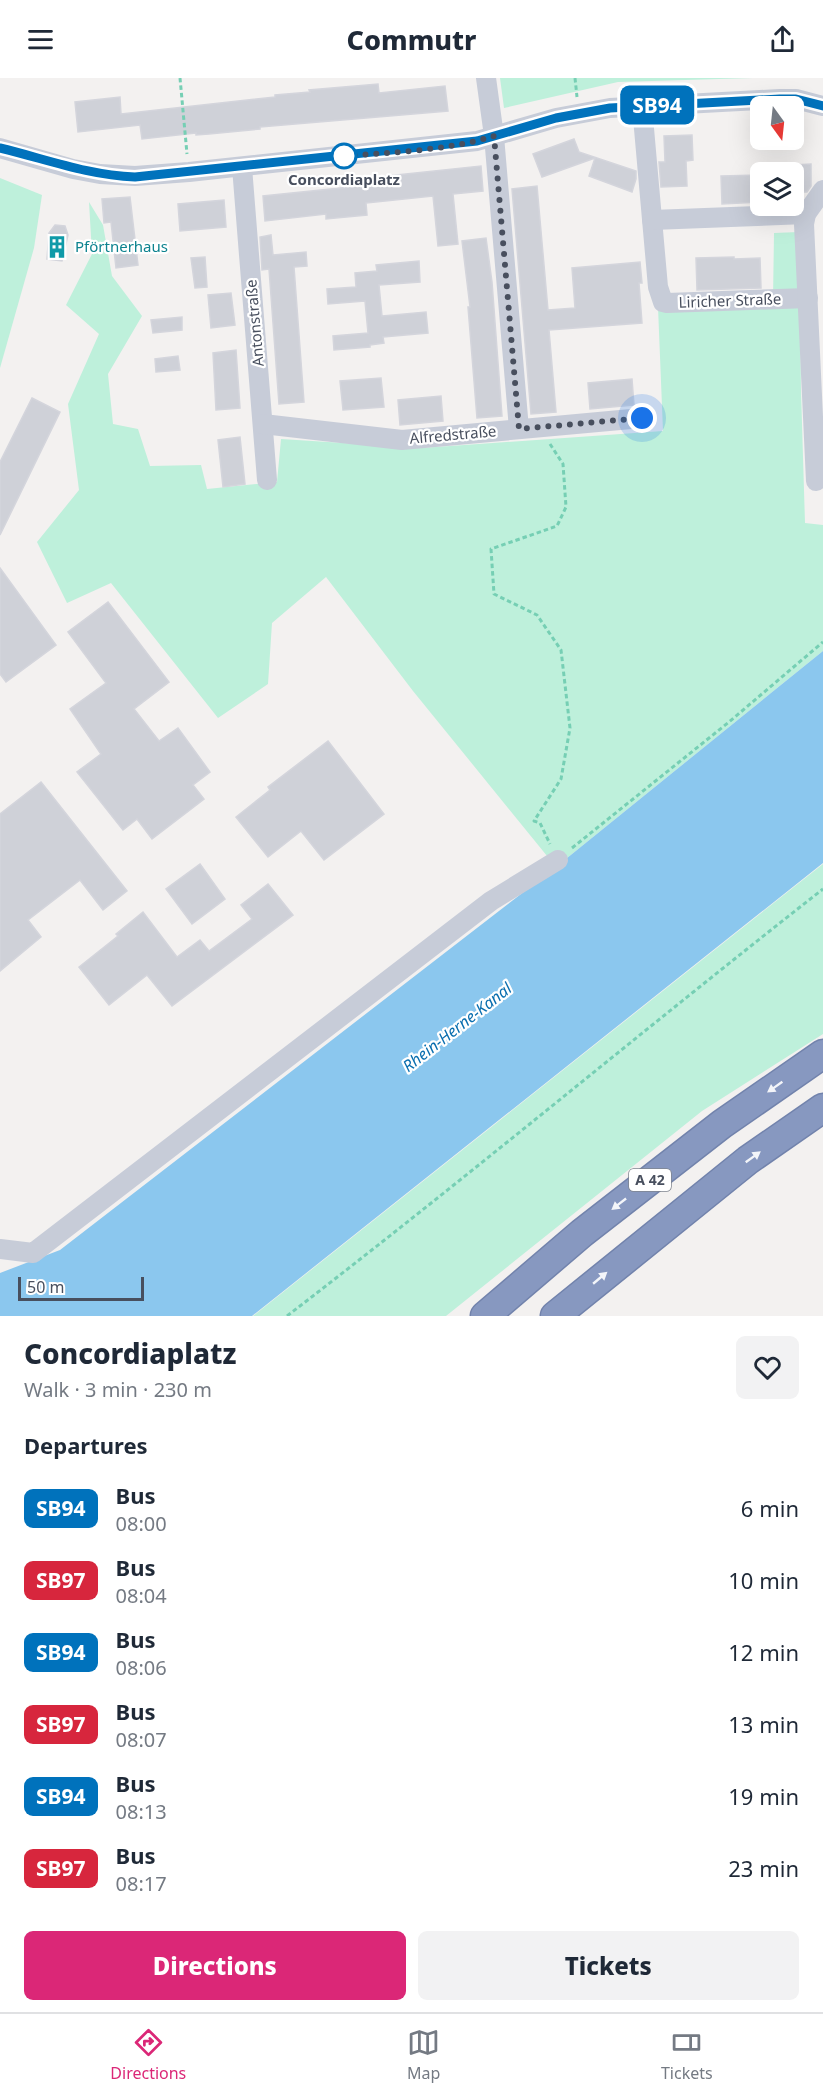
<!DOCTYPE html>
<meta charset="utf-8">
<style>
body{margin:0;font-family:"Noto Sans",sans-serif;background:#f2f2f3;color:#1f2937;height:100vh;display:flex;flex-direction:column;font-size:22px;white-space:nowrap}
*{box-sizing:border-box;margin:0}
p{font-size:20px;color:#747a83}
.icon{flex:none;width:33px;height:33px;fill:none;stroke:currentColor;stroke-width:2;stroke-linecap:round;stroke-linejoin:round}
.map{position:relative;height:1238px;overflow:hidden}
.panel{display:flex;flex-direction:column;background:#fff;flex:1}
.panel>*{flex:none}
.badge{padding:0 12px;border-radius:9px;font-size:21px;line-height:39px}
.needle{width:39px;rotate:165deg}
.tools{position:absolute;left:750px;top:18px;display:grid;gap:12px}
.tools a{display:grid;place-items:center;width:54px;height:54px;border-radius:9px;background:#fff;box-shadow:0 6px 24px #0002;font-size:30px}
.scale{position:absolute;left:18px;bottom:15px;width:126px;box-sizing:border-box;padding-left:6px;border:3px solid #484f5e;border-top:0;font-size:16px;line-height:21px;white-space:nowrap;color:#484f5e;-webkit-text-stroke:4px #fff;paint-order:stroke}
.you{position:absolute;width:30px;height:30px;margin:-15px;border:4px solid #fff;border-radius:50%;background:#1a73e8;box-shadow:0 0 0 9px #1a73e833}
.map>.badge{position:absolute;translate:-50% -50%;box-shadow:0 0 0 3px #fff}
h2{padding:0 24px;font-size:22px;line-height:54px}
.round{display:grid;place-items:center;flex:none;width:63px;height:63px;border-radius:9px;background:#f2f2f3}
.overview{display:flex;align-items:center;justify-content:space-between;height:102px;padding:0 24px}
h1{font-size:28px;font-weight:800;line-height:45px}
.button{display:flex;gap:12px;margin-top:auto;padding:12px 24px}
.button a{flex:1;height:69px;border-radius:9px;background:#db2777;color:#fff;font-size:24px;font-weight:800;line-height:69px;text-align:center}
.button a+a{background:#f2f2f3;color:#1f2937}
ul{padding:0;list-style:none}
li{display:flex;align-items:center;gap:18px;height:72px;padding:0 24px}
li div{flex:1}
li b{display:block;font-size:22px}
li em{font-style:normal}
li .badge{min-width:66px;font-weight:700;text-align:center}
header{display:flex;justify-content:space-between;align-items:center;height:78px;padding:0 24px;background:#fff;font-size:27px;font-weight:800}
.dock{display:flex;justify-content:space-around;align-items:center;height:84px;border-top:2px solid #e0e1e3;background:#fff;font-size:16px;color:#747a83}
.dock a{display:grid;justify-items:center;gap:3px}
.dock .on{color:#db2777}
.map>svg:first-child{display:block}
.green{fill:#bef0db}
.water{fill:#8bc7ee}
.building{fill:#cfd1d8;stroke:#d4d5dc;stroke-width:1.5}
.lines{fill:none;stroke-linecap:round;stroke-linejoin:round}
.highway-casing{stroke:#7283ac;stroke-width:31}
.path{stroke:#76cfb4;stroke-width:3;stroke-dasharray:4.5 3;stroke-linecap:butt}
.minor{stroke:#c7ccd8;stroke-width:20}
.highway{stroke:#8798c0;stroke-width:28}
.oneway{fill:#f3f5f9}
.line-casing{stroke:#fff;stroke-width:14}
.line{stroke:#0072bc;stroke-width:9}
.walk{stroke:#484f5e;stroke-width:6;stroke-dasharray:0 10.8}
.stop-dot{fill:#fff;stroke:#0072bc;stroke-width:3}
.labels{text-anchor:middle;stroke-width:4.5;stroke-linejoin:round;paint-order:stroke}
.shield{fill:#fff;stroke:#7f848e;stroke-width:1.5}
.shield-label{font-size:14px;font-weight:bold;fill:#484f5e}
.stop-label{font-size:15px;font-weight:bold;fill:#484f5e;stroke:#fff}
.culture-label{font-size:15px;fill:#0d838f;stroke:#fff;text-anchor:start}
.street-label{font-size:15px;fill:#484f5e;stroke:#fff}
.water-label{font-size:16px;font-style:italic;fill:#096eaf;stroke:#fff}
</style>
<header><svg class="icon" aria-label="menu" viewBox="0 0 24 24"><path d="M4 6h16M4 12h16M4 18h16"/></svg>Commutr<svg class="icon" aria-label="share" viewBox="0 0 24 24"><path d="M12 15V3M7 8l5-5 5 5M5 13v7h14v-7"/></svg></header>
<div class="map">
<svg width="823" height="1238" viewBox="0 0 823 1238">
<rect width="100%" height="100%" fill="#f3f1f0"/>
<g class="green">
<polygon points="500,0 753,0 618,4 504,30"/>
<polygon points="0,100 42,117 34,170 0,290"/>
<polygon points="89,124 103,147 112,198 142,238 108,296 113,346 138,351 150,388 201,387 207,411 277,404 281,361 422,370 663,353 658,229 773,222 774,155 799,154 801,312 805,445 823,447 823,573 556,789 413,613 326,499 272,545 268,606 218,640 111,505 67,525 37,464 79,412 68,326 99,256 66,227 92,176"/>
<polygon points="823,786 823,956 702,1033 446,1238 253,1238"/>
</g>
<polygon class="water" points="823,573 823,785 252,1238 0,1238 0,1195 60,1172 556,789"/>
<g class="building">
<polygon points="378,6 379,15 445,8 448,33 260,49 260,51 209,56 196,57 196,55 142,61 140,47 78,54 75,24 120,19 121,36 275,19 275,17 310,14 309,12"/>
<polygon points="692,57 693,82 686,83 687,108 661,109 659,84 665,84 664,58"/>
<polygon points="574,61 579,74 636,93 636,101 632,114 589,98 595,80 542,99 533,76"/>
<polygon points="811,86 811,108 807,114 794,114 794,87"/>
<polygon points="481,88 483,113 453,116 458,166 438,168 433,118 366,125 367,137 326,141 326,136 265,143 263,118 379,106 378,99"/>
<polygon points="760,97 760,124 722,126 721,98"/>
<polygon points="537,108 548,232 575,230 572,190 640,184 642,205 639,205 642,245 549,252 556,334 531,336 512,111"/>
<polygon points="130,119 138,187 116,190 111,144 104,145 102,121"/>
<polygon points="224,122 226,149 180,153 178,126"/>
<polygon points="55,147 65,148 68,157 62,183 47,181 49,155"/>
<polygon points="271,157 273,177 306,174 307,188 294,189 304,324 279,326 269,191 262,192 260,159"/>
<polygon points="486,160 492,204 502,338 477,340 468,229 470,229 462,163"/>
<polygon points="205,179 207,209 195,210 191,180"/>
<polygon points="734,179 734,181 760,180 761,210 697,212 696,180"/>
<polygon points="419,183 420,204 379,207 382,238 426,234 428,255 383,259 384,265 370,267 370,269 334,272 333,258 368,255 365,223 328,226 327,211 356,209 355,195 377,193 376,187"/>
<polygon points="231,215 235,247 211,250 208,217"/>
<polygon points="182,239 182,252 153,255 151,242"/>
<polygon points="236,272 240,330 216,332 213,275"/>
<polygon points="178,278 180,292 156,294 155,281"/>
<polygon points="381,300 384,329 343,332 340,303"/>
<polygon points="632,301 634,327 590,331 588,305"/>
<polygon points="441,318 443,343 400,347 398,322"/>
<polygon points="32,320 60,334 0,457 0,384"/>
<polygon points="240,359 245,406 223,409 218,362"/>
<polygon points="0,490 56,567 6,604 0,596"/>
<polygon points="108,524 169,604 134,631 159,663 178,650 210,694 193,707 204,721 152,761 137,741 123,752 77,694 101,676 70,631 106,605 68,554"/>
<polygon points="328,663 384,736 324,782 301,753 268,779 236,739 270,712 268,709"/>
<polygon points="41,704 127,813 103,832 80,802 28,842 41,859 0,893 0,736"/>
<polygon points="200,786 225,821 192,846 166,811"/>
<polygon points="268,806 293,837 172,928 147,897 109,927 79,889 118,858 116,856 143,834 177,879 200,862 209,873 252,841 241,827"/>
</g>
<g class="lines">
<g class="highway-casing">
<g id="highway">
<polyline points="485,1238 582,1155 722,1046 823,976"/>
<polyline points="555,1238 748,1082 823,1030"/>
</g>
</g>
<g class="path">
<polyline points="180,0 187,76"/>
<polyline points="575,0 577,19"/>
<polyline points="550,366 563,386 566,429 557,448 491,471 494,516 537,537 561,572 570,650 561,701 534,743 540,745 550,766"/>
<polyline points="572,770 729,644 823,564"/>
<path d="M287,1238c181,-139 356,-286 536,-427"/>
</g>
<g class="minor">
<polyline points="486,0 494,58 519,351"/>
<polyline points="642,28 658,209 663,224 667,225 808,220"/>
<polyline points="0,70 73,91 100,96 135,98 189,94 477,63 556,40 610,30 780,21 796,21 823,28"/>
<polyline points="242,89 267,402"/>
<polyline points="652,142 806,136"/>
<polyline points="263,346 402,362 642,340"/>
<polyline points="816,403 804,146 806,136 823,112"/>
<polyline points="0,1171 33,1175 491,823 558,782"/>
</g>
<use href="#highway" class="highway"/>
</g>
<defs><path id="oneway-solid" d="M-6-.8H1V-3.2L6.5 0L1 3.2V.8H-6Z" transform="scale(1.5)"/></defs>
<g class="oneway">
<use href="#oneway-solid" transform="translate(775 1009) rotate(145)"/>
<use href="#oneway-solid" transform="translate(753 1079) rotate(-36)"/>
<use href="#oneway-solid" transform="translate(619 1126) rotate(142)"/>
<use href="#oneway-solid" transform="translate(600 1200) rotate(-40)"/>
</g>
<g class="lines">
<g class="line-casing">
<path id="line" d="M0,70c46,11 87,27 135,29l342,-36 79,-23 54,-10 170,-9h16l27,7"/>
</g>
<use href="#line" class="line"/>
<path class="walk" d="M344,78c45,-3 106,-6 150,-20l25,293 123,-11"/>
</g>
<defs>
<g id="building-bare" transform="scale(1.8)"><path d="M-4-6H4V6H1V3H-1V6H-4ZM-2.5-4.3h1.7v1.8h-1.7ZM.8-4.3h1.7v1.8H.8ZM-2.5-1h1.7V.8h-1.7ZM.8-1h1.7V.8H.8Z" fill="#0f9aa8" stroke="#fff" stroke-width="2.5" paint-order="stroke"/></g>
</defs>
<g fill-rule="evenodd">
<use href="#building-bare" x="57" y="169"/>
</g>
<circle class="stop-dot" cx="344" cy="78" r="12"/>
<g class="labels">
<rect class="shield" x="629" y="1091" width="42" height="22" rx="4.5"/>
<g class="shield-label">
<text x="650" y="1107">A 42</text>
</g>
<g class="stop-label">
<text x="344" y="107">Concordiaplatz</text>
</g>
<g class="culture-label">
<text x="75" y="174">Pförtnerhaus</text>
</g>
<g class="street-label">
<text transform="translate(730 223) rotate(-2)" y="5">Liricher Straße</text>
<text transform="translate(255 245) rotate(-95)" y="5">Antonstraße</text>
<text transform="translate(453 357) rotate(-5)" y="5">Alfredstraße</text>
</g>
<g class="water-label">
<text transform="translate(457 949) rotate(-38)" y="6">Rhein-Herne-Kanal</text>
</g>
</g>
</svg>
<div class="tools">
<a><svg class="needle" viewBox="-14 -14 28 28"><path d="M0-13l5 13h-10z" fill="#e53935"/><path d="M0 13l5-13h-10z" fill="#747a83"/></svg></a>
<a><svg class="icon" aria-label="layers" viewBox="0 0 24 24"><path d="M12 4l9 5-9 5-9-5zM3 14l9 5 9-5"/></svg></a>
</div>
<div class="scale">50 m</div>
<div class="you" style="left:642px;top:340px"></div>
<b class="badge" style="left:657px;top:27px;background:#0072bc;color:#fff">SB94</b>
</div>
<section class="panel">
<div class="overview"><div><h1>Concordiaplatz</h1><p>Walk · 3 min · 230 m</p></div><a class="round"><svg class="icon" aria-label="heart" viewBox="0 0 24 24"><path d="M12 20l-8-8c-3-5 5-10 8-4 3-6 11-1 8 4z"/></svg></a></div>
<h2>Departures</h2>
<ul>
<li><span class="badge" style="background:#0072bc;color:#fff">SB94</span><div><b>Bus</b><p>08:00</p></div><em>6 min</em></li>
<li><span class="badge" style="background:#d7263d;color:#fff">SB97</span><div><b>Bus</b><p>08:04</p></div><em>10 min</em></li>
<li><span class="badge" style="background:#0072bc;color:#fff">SB94</span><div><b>Bus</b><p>08:06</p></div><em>12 min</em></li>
<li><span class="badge" style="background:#d7263d;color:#fff">SB97</span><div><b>Bus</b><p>08:07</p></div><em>13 min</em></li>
<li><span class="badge" style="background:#0072bc;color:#fff">SB94</span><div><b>Bus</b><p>08:13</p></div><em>19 min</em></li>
<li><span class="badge" style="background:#d7263d;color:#fff">SB97</span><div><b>Bus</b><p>08:17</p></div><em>23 min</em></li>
</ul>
<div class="button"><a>Directions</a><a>Tickets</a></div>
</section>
<nav class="dock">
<a class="on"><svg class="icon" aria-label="directions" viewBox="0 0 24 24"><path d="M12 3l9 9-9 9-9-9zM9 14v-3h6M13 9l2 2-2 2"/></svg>Directions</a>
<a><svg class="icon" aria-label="map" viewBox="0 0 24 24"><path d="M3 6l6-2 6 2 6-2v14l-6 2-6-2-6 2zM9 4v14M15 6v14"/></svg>Map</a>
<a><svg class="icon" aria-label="tickets" viewBox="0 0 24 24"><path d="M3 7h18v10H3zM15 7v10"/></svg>Tickets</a>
</nav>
